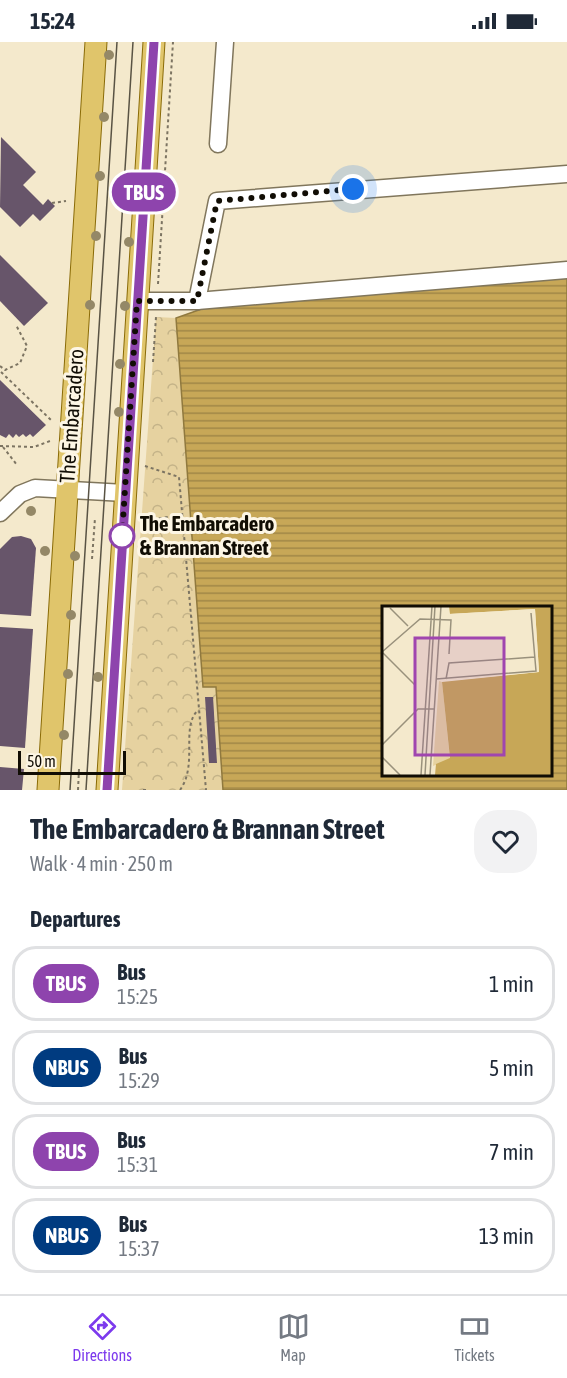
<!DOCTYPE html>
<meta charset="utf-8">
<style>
body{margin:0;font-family:"Asap Condensed",sans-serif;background:#f2f2f3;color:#1f2937;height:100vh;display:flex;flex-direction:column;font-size:22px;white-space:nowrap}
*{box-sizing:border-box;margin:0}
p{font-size:20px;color:#747a83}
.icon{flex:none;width:33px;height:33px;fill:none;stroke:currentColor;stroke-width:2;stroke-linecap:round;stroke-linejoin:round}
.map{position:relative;height:748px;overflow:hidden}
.side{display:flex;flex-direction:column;background:#fff;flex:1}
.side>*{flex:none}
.badge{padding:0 12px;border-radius:20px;font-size:21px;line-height:39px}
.scale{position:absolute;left:18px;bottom:15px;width:108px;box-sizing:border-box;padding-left:6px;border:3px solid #110d04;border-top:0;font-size:16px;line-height:21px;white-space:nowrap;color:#110d04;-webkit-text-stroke:4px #fdf6e5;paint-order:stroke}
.you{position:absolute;width:30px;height:30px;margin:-15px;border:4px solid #fff;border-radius:50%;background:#1a73e8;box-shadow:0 0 0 9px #1a73e833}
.map>.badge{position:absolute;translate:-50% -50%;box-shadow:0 0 0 3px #fff}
h2{padding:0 30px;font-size:22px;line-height:54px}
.round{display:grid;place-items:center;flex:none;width:63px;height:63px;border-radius:24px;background:#f2f2f3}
.headline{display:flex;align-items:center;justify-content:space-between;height:102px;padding:0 30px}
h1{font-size:28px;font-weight:700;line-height:45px}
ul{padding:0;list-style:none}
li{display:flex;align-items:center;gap:18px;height:75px;margin:0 12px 9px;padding:0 18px;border:3px solid #e0e1e3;border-radius:24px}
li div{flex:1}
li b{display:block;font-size:22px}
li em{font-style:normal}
li .badge{min-width:66px;font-weight:700;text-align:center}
.status{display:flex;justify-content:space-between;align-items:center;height:42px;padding:0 30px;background:#fff;direction:ltr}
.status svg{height:16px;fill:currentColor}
.menu{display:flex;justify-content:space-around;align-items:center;height:84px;border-top:2px solid #e0e1e3;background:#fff;font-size:16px;color:#747a83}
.menu a{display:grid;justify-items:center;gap:3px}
.menu .on{color:#7c3aed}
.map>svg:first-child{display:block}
.park{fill:url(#park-crowns)}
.water{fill:url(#water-rules);stroke:#90793e;stroke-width:1.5;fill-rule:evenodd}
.building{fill:#67556a}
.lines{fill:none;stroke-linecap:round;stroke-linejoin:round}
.minor-casing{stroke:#80765c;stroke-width:19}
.major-casing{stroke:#8a6b07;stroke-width:23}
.path{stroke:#7c7462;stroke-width:2;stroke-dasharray:3 3;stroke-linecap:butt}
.minor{stroke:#fff;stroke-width:16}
.major{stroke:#e0c56b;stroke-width:21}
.tram{stroke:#595344;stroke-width:1.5}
.tree{fill:#948867}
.line-casing{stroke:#fff;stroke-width:14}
.line{stroke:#8e44ad;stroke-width:9}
.walk{stroke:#110d04;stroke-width:6;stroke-dasharray:0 10.8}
.stop-dot{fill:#fff;stroke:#8e44ad;stroke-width:3}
.labels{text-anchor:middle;stroke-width:6;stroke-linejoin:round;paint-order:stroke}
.street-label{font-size:21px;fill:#110d04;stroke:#fdf6e5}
.stop-label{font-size:21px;font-weight:bold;fill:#110d04;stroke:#fdf6e5;text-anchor:start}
.inset-road{fill:none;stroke:#99917c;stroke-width:1.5}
.view{fill:#a045af;fill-opacity:0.15;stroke:#a045af;stroke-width:3}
.inset-edge{fill:none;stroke:#110d04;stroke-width:3}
</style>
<div class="status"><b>15:24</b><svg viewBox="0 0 49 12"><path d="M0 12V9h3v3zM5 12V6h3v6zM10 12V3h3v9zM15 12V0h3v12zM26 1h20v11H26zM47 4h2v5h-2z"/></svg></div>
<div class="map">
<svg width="567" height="748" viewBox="0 0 567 748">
<defs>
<pattern id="park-crowns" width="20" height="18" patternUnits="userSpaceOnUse" patternTransform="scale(1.5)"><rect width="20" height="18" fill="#e6d2a0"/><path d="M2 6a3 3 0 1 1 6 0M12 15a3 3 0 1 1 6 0" fill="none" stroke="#c4b388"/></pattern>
<pattern id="water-rules" width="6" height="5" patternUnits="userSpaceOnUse" patternTransform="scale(1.5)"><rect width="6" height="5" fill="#c7a757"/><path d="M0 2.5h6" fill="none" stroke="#a08646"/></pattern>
</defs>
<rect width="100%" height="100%" fill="#f4e9cc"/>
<polygon class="park" points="156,275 176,276 203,644 216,645 223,748 122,748"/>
<path class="water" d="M567,235v513h-344l-7,-103h-13l-27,-369 34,-12zM384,565h166v167h-166z"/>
<g class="building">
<polygon points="1,95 36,130 23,143 43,163 48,157 55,164 40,179 33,172 20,185 0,165"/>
<polygon points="0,213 48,261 24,284 0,259"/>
<polygon points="0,338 46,383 33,395 30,392 26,395 23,392 19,395 16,392 13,396 9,392 6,396 0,393"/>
<polygon points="21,494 31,497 36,506 31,574 0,572 0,507 12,495"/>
<polygon points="0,585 33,587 25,706 0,704"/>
<polygon points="205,655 213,655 217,721 209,721"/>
<polygon points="0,725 24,727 22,748 0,748"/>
</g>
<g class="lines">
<g class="minor-casing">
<g id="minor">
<polyline points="218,102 225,0"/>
<polyline points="137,259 197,259 567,228"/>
<polyline points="197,259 217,159 567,132"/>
<polyline points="0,471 20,452 35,446 125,451"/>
</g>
</g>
<g class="major-casing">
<g id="major">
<polyline points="48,748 96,0"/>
<polyline points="107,748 154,0"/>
</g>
</g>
<g class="path">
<polyline points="52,161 66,159"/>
<polyline points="158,242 173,0"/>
<polyline points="153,320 156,275"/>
<polyline points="0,324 5,328 20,321 27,304 16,283"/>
<polyline points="1,330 51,378"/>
<polyline points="0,404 34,405 50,399"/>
<polyline points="3,405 17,423"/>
<polyline points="145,424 179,435 206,748"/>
<polyline points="141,479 182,473"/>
<polyline points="92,517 95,476"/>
<polyline points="78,748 79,727"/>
<polyline points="143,748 148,748"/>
<path d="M180,748c18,-25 1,-61 17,-79"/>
</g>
<use href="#minor" class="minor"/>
<use href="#major" class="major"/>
<g class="tram">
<polyline points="70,748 117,0"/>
<polyline points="86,748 133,0"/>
</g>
</g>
<g class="tree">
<circle cx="109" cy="13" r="5"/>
<circle cx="104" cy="75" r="5"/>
<circle cx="100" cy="134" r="5"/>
<circle cx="96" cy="194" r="5"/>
<circle cx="129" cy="200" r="5"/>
<circle cx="90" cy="263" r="5"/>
<circle cx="125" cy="264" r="5"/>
<circle cx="120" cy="322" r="5"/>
<circle cx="119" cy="370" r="5"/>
<circle cx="31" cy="469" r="5"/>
<circle cx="45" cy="509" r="5"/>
<circle cx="75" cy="514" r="5"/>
<circle cx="71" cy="573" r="5"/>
<circle cx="68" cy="632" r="5"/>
<circle cx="98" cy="635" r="5"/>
<circle cx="64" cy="693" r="5"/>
</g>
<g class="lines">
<g class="line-casing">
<polyline id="line" points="107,748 154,0"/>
</g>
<use href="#line" class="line"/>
<polyline class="walk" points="122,494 137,259 197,259 217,159 353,147"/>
</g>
<circle class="stop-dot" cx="122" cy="494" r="12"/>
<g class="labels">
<g class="street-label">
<text transform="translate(72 374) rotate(-86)" y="7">The Embarcadero</text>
</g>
<g class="stop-label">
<text x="140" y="489">The Embarcadero<tspan x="140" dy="24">&amp; Brannan Street</tspan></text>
</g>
</g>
<g transform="translate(382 564)">
<rect width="170" height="170" fill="#f4e9cc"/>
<path d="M57,75l3,1 8,77 -17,7z" fill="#e6d2a0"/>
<path d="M67,0h102v169h-116l1,-11 14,-6 -8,-76 97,-10 -4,-63 -85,5z" fill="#c7a757"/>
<path d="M153,3l4,63 -95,9v-3l93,-8 -5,-58 -81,5 -3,-3z" fill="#f4e9cc"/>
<path class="inset-road" d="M8,2l18,18M0,46l38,-33 31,1 -2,34M0,46l33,33M54,73l100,-8 -5,-58M64,73l3,-16 86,-6M0,139l36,-36h17M0,151l18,18M39,169l11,-169M43,169l10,-169M48,169l11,-169"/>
<path class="view" d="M33,32h89v117h-89z"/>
<rect width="170" height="170" class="inset-edge"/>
</g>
</svg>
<div class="scale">50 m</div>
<div class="you" style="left:353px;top:147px"></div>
<b class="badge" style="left:144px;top:150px;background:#8e44ad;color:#fff">TBUS</b>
</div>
<section class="side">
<div class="headline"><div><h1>The Embarcadero &amp; Brannan Street</h1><p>Walk · 4 min · 250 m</p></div><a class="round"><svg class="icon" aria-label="heart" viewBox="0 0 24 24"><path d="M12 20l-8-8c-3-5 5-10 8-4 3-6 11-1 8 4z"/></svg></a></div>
<h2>Departures</h2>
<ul>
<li><span class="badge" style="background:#8e44ad;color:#fff">TBUS</span><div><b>Bus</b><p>15:25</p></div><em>1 min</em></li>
<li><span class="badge" style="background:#003b80;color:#fff">NBUS</span><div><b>Bus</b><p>15:29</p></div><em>5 min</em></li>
<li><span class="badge" style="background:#8e44ad;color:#fff">TBUS</span><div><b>Bus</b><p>15:31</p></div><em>7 min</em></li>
<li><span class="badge" style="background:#003b80;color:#fff">NBUS</span><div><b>Bus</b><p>15:37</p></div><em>13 min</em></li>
</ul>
</section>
<nav class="menu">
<a class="on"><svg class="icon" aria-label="directions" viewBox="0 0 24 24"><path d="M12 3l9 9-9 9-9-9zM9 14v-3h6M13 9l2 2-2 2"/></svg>Directions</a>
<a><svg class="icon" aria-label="map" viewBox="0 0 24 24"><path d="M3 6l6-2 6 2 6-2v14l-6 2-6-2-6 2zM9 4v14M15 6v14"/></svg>Map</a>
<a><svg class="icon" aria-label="tickets" viewBox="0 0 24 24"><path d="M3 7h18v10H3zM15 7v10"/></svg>Tickets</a>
</nav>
